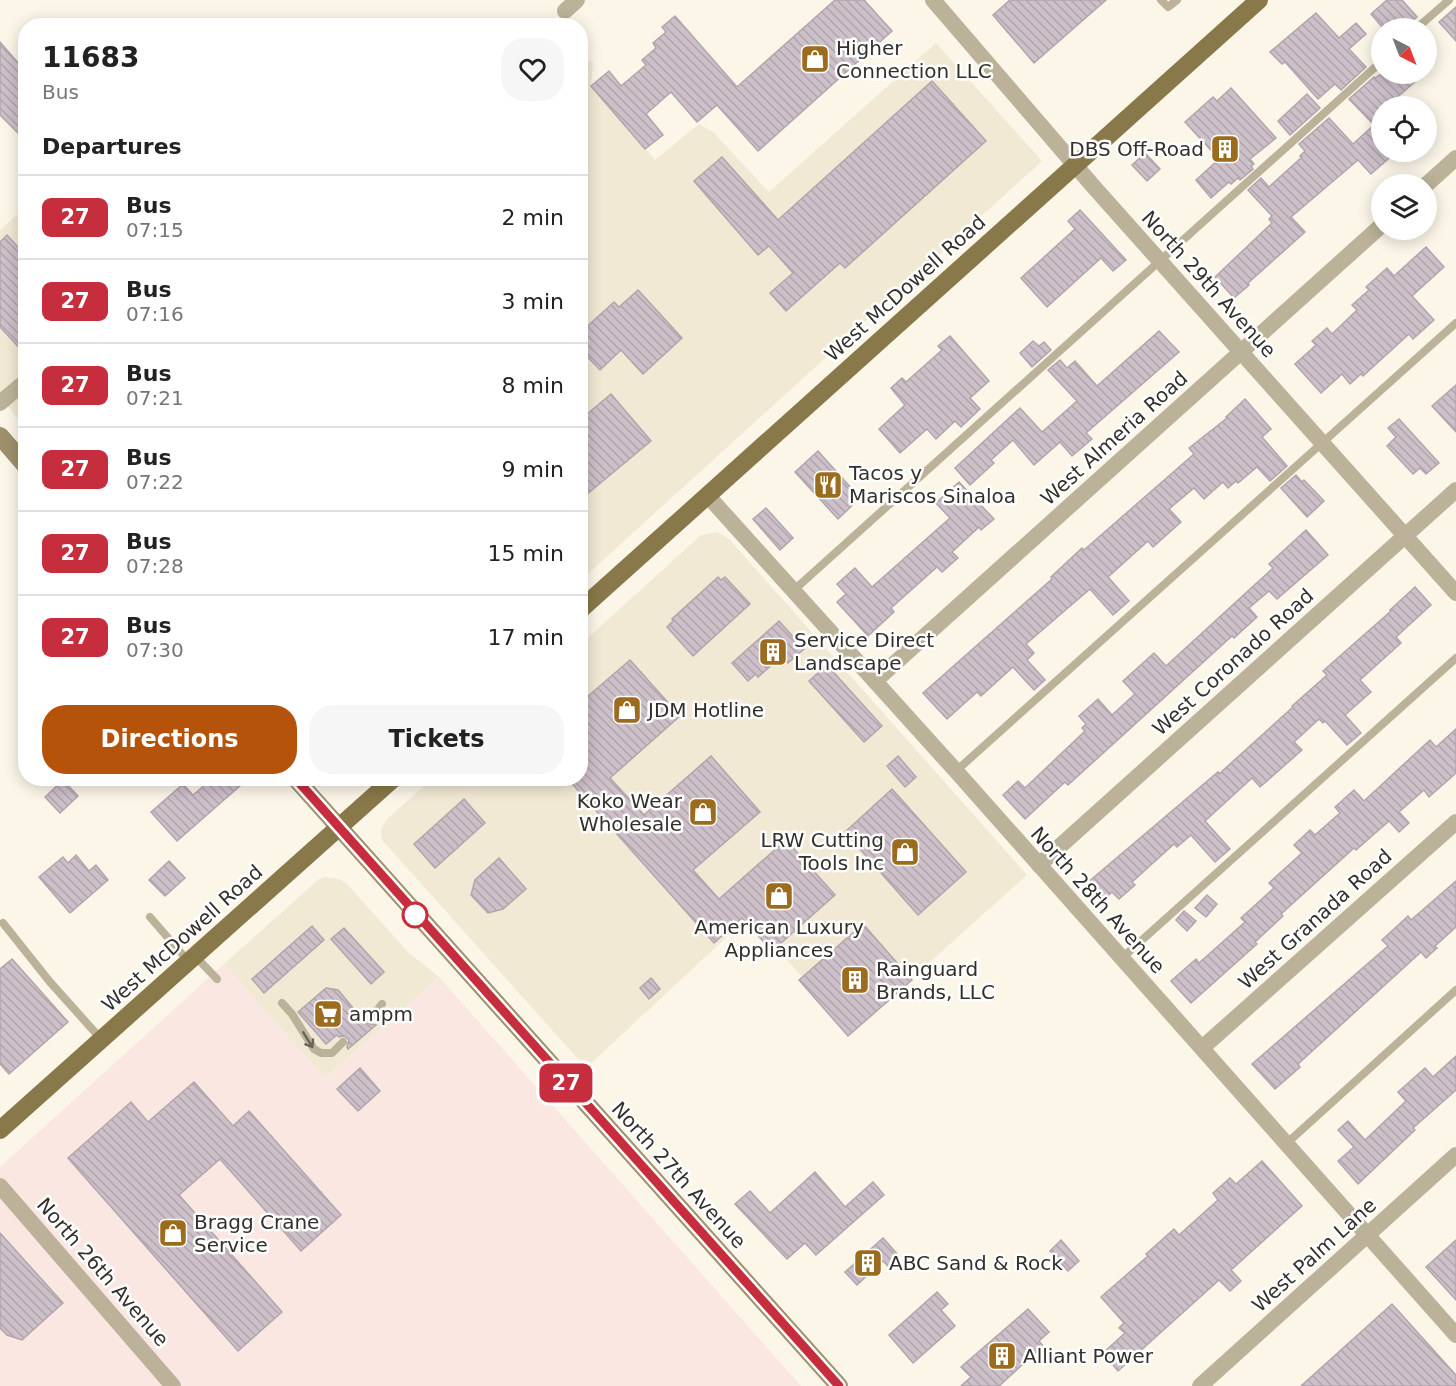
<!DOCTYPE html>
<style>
body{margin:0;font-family:"DejaVu Sans",sans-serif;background:#f6f6f6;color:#222;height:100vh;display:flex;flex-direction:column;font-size:22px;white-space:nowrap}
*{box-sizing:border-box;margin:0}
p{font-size:20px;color:#767676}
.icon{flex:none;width:33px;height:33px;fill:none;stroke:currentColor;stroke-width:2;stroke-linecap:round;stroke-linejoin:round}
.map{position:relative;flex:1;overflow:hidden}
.sheet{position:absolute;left:18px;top:18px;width:570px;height:768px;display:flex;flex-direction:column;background:#fff;border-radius:24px;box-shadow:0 3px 15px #0003}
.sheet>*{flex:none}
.badge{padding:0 12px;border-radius:9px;font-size:21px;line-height:39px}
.needle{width:39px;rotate:138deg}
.controls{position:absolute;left:1371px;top:18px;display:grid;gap:12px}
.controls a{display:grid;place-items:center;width:66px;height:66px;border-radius:50%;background:#fff;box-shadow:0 3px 15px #0003;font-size:30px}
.map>.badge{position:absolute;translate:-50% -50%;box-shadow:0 0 0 3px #fff}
h2{padding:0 24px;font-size:22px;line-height:54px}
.round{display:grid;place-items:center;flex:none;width:63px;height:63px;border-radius:24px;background:#f6f6f6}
.overview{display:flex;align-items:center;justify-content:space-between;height:102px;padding:0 24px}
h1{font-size:28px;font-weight:800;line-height:45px}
.action{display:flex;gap:12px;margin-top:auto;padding:12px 24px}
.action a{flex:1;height:69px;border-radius:24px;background:#b45309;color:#fff;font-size:24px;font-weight:800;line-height:69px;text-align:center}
.action a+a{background:#f6f6f6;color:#222}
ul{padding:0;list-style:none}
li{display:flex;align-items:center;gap:18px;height:84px;padding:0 24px;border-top:2px solid #e0e0e0}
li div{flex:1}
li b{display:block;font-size:22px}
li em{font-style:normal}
li .badge{min-width:66px;font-weight:700;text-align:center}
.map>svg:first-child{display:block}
.built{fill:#f1e9d4}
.industrial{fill:#fbe7e1}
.building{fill:url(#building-back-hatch);stroke:#b2a5ad;stroke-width:1.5}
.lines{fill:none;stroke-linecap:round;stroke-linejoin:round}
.service{stroke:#bbb299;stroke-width:8}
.minor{stroke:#bbb299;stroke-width:16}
.secondary{stroke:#9e906b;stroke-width:18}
.primary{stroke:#89784a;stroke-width:18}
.oneway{stroke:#696457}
.line-casing{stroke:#fff;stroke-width:14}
.line{stroke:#c62d3d;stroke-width:9}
.stop-dot{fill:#fff;stroke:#c62d3d;stroke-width:3}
.labels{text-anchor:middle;stroke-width:5;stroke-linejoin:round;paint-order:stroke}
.poi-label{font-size:20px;fill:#32302b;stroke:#fff;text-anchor:start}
.street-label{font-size:20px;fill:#32302b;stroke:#fff}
</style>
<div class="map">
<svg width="1456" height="1386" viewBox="0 0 1456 1386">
<defs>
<pattern id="building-back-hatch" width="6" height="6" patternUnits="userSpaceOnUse" patternTransform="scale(1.5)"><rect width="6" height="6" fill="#cec0c9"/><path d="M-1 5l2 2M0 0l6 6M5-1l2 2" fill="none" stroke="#b1a5ad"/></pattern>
</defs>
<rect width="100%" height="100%" fill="#fbf6e8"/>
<g class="built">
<polygon points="936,43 1042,161 581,580 580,59 593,62 591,86 655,160 699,124 713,132 769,192"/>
<polygon points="25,208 25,427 0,397 0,230"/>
<polygon points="717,532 729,539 1027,875 852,1032 748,917 586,1068 382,840 381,830 386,820 432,779 580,778 581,644 701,535"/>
<polygon points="325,877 339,879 346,883 408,952 439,977 325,1078 224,964 319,879"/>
</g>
<polygon class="industrial" points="224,964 325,1078 439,977 801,1386 0,1386 0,1167"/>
<g class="building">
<polygon points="835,0 864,0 892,31 758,151 717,105 697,122 671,92 646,114 663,135 645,149 591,86 609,71 621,86 646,65 642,60 656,48 653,43 666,32 662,27 675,16 737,87"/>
<polygon points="1010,0 1106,0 1034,63 993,15"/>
<polygon points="1387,0 1402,0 1417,17 1404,28 1383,28 1371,14"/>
<polygon points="1456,7 1456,41 1439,22"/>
<polygon points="1316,13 1339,38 1356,23 1366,34 1349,49 1366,67 1341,90 1335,84 1318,99 1285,62 1282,64 1270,52"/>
<polygon points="0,42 26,72 26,141 0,115"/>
<polygon points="1381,74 1410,74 1416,81 1387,106 1382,106 1382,152 1396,152 1371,174 1358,160 1291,217 1305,232 1248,283 1249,285 1234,298 1215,277 1272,223 1269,219 1272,216 1248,190 1261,178 1269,187 1302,157 1300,156 1305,151 1299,144 1329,118 1353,144 1374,125 1349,99 1374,77 1375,78"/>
<polygon points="932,81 986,141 845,268 840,263 786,311 770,293 793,273 769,246 758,255 694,181 722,157 778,220"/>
<polygon points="1231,88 1276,138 1250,159 1254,164 1251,166 1253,169 1240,180 1238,178 1231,184 1229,182 1211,198 1196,180 1219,159 1185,122 1213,97 1217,101"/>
<polygon points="1307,94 1320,108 1290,135 1278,121"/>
<polygon points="1145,153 1160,169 1147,181 1132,165"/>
<polygon points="1080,210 1126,260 1113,271 1101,258 1047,307 1021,278 1075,229 1068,221"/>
<polygon points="7,235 26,256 26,355 0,327 0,242"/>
<polygon points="1426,247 1444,267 1412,296 1434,320 1413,339 1409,334 1363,376 1361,374 1350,384 1342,374 1321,393 1295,364 1316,345 1312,341 1327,328 1332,334 1357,310 1352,305 1369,290 1366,287 1387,268 1394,276"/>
<polygon points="638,290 682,338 643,374 621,350 600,370 580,349 580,333 614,302 619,307"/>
<polygon points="1159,331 1179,352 1086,433 1092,439 1072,456 1060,442 1034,465 1013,440 991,460 994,463 970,485 955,468 1020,408 1042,432 1077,401 1048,370 1060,360 1067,368 1075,361 1097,386"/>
<polygon points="950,336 989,381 970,398 980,409 961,427 955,421 936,439 927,429 900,453 879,429 905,405 891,388 902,378 906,382 942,350 938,346"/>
<polygon points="1033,341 1039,346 1044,342 1051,350 1032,367 1020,353"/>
<polygon points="1456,385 1456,432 1432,406"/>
<polygon points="611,394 651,441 580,500 580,420"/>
<polygon points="1245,399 1271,429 1262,437 1287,466 1270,481 1257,467 1238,483 1236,481 1228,488 1223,482 1204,499 1194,488 1169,509 1181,522 1153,547 1148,541 1108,577 1129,601 1113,615 1090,589 1026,644 1034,653 1027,660 1045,680 1034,690 1013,667 981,696 977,692 947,719 923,693 1052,579 1051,577 1082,548 1084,550 1194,454 1189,448 1227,418 1226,417"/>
<polygon points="1399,419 1439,463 1426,474 1420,468 1413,474 1387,446 1396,437 1388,428"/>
<polygon points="818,451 860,498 838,519 795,472"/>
<polygon points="1296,475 1302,482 1304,480 1324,501 1307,517 1281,488"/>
<polygon points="959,482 994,519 981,530 979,527 952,552 958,558 942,572 937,567 891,608 894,612 868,636 837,602 846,594 837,584 855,568 872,587 950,518 936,503"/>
<polygon points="766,508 793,538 780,550 753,519"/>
<polygon points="1306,530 1328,555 1277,599 1269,591 1249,608 1257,617 1234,638 1232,636 1068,785 1065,782 1025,819 1003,795 1018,781 1025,788 1085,731 1082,728 1086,724 1079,716 1098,699 1112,715 1135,694 1123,681 1154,653 1166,666 1273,568 1269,564"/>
<polygon points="718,577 721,580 725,577 750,604 693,656 667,627 673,621 672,619"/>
<polygon points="1415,587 1431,605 1396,637 1401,643 1360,680 1371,692 1345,715 1361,733 1347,745 1325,721 1323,723 1319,719 1294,742 1302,750 1285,765 1260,787 1252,778 1205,821 1230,849 1215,862 1191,835 1177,847 1174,844 1132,882 1135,885 1119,899 1112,892 1102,901 1087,883 1218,772 1219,774 1293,707 1292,706 1327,675 1323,671 1391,611 1390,610"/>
<polygon points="779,621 804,649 788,663 782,656 758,677 756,674 748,681 732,663"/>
<polygon points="630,660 680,716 610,778 644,815 711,756 760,812 693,870 719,899 786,840 835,895 772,951 742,918 714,943 567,778 580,778 580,703"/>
<polygon points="827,665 882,726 864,742 809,681"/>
<polygon points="1456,729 1456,773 1429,797 1424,790 1399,812 1409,823 1399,832 1389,821 1356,850 1354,848 1281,914 1283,916 1255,942 1257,944 1191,1003 1171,981 1196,959 1199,963 1245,922 1241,918 1274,888 1269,883 1302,853 1294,845 1310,830 1315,835 1340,813 1335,807 1354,790 1364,801 1430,740 1436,747"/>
<polygon points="898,756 916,777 905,787 887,766"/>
<polygon points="213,778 249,778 177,841 151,812 183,784 193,795"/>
<polygon points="63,780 78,796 60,813 45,797"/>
<polygon points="892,789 966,872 918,915 845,832"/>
<polygon points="464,799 485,823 435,868 414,844"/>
<polygon points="76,855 89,871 96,865 108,880 70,913 39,877 63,857 68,863"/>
<polygon points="499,858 526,889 503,909 488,913 471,895 475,880"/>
<polygon points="169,861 185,878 165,896 149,880"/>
<polygon points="1456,881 1456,927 1435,946 1437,948 1426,958 1421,952 1298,1064 1300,1067 1275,1089 1252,1064 1388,946 1382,940 1408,916 1411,920"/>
<polygon points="1207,895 1217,904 1206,917 1195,908"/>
<polygon points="1184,911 1196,921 1187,931 1176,920"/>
<polygon points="863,924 912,980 848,1036 799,980"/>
<polygon points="312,926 324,940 264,993 252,979"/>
<polygon points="344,928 384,972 371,984 331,939"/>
<polygon points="12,959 68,1022 9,1074 0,1064 0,969"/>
<polygon points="651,978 660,989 649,999 640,988"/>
<polygon points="326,988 338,990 359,1015 364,1011 366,1014 365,1018 367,1023 376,1025 348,1049 347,1047 349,1040 344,1036 339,1037 337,1035 326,1044 298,1012"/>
<polygon points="1456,1056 1456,1090 1413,1128 1415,1130 1358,1184 1338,1161 1354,1147 1338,1130 1348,1121 1365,1140 1406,1101 1398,1092 1425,1068 1433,1077"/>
<polygon points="360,1068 380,1091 358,1111 337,1089"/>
<polygon points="194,1082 233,1126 249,1111 341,1215 301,1251 220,1159 179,1195 282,1312 238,1351 68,1158 131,1102 148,1122"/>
<polygon points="1262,1161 1302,1206 1231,1270 1241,1281 1230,1291 1219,1280 1118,1371 1103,1353 1125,1333 1119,1328 1124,1323 1101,1297 1148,1256 1146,1254 1174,1229 1179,1235 1218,1200 1213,1193 1230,1178 1236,1184"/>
<polygon points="815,1172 845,1207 873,1182 884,1195 816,1255 805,1243 787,1259 735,1204 750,1191 770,1213"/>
<polygon points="0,1233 63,1303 22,1340 7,1335 0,1328"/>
<polygon points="883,1238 899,1256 888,1266 883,1261 857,1285 845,1272"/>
<polygon points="1061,1240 1079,1261 1068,1271 1050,1251"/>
<polygon points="1456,1240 1456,1300 1426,1267"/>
<polygon points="937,1292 948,1304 941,1310 955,1326 913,1363 889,1335"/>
<polygon points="1392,1304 1456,1375 1456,1386 1301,1386"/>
<polygon points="1028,1309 1049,1332 1039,1341 1043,1346 999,1386 961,1386 971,1377 961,1367"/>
</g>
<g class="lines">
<g class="service">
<polyline points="1161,0 1168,7 1177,0"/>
<polyline points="1417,28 1449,0"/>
<polyline points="794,590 1382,61"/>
<polyline points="956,771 1456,323"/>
<polyline points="150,917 189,962"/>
<polyline points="3,923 50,982 101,1039"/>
<polyline points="195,956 217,979"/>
<polyline points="1122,958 1456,658"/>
<polyline points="282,1003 292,1014 314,1049 321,1053 332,1053 343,1042"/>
<polyline points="371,1018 382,1004"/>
<polyline points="1286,1144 1456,990"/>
</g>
<g class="minor">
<polyline points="933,0 1093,186 1456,593"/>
<polyline points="565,11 577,0"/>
<polyline points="1426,185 1456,158"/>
<polyline points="0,403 26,381"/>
<polyline points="708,496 956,771 1456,1335"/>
<polyline points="875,681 1382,225"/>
<polyline points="1039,865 1456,490"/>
<polyline points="1202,1048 1456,822"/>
<polyline points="0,1186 173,1386"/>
<polyline points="1200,1386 1456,1155"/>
</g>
<g class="secondary">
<polyline points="0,436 26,466"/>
<polyline points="295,778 839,1386"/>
</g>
<g class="primary">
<polyline points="580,610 1259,0"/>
<polyline points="0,1130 394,778"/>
</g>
</g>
<defs><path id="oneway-shaft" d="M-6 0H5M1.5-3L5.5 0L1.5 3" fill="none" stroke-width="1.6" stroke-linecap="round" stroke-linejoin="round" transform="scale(1.5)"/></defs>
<use class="oneway" href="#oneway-shaft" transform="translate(308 1040) rotate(58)"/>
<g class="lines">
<g class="line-casing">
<polyline id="line" points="295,778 839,1386"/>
</g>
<use href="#line" class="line"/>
</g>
<defs>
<g id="shop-square" transform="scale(1.5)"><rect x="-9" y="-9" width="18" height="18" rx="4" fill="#9b6b1e" stroke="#fff"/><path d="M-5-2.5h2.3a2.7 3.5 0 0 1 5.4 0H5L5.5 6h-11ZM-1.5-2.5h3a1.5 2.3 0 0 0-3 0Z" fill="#fff"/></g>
<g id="building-square" transform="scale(1.5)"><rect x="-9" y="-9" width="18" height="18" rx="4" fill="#9b6b1e" stroke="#fff"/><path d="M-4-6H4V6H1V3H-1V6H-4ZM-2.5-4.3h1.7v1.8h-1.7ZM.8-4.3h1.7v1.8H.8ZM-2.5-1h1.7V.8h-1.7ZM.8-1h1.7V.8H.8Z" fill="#fff"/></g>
<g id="restaurant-square" transform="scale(1.5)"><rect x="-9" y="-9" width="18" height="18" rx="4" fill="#9b6b1e" stroke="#fff"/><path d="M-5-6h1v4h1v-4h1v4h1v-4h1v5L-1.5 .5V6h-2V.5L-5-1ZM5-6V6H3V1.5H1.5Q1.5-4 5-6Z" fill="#fff"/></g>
<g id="supermarket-square" transform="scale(1.5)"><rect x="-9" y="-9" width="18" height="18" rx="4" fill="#9b6b1e" stroke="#fff"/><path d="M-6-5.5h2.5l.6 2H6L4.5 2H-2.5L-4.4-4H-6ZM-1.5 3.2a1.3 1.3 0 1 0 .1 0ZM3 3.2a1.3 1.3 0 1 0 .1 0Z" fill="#fff"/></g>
</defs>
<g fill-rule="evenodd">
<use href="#shop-square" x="815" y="59"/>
<use href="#building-square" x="1225" y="149"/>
<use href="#restaurant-square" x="828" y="485"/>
<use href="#building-square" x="773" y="652"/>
<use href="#shop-square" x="627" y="710"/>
<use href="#shop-square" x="703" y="812"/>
<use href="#shop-square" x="905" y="852"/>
<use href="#shop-square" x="779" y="896"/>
<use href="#building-square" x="855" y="980"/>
<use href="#supermarket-square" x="328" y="1014"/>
<use href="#shop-square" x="173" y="1233"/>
<use href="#building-square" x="868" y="1263"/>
<use href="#building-square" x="1002" y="1356"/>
</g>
<circle class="stop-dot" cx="415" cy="915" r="12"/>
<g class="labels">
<g class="poi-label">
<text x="836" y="55">Higher<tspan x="836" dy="23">Connection LLC</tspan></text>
<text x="1204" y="156" text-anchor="end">DBS Off-Road</text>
<text x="849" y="480">Tacos y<tspan x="849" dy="23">Mariscos Sinaloa</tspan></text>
<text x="794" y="647">Service Direct<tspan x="794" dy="23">Landscape</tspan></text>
<text x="648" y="717">JDM Hotline</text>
<text x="682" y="808" text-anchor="end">Koko Wear<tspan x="682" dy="23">Wholesale</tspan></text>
<text x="884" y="847" text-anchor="end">LRW Cutting<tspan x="884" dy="23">Tools Inc</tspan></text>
<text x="779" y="934" text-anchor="middle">American Luxury<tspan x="779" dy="23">Appliances</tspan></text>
<text x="876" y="976">Rainguard<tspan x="876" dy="23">Brands, LLC</tspan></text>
<text x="349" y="1021">ampm</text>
<text x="194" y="1229">Bragg Crane<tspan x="194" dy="23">Service</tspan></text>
<text x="889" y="1270">ABC Sand &amp; Rock</text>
<text x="1023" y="1363">Alliant Power</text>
</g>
<g class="street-label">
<text transform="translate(1209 284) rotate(48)" y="7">North 29th Avenue</text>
<text transform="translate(905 288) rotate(-42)" y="7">West McDowell Road</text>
<text transform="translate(1114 438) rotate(-42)" y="7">West Almeria Road</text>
<text transform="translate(1233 662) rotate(-42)" y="7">West Coronado Road</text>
<text transform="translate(1098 900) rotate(48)" y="7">North 28th Avenue</text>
<text transform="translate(1315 919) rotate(-42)" y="7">West Granada Road</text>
<text transform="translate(182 938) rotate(-42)" y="7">West McDowell Road</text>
<text transform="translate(679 1175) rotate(48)" y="7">North 27th Avenue</text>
<text transform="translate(1314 1255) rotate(-42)" y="7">West Palm Lane</text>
<text transform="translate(103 1272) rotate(49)" y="7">North 26th Avenue</text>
</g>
</g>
</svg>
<div class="controls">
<a><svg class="needle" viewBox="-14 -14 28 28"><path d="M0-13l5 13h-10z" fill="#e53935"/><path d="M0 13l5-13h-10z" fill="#767676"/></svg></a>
<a><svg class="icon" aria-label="locate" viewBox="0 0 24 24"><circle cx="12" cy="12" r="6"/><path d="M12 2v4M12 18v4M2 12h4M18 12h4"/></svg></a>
<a><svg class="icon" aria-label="layers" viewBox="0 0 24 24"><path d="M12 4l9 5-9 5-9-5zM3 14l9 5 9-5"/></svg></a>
</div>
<b class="badge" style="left:566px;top:1083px;background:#c62d3d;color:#fff">27</b>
<section class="sheet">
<div class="overview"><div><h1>11683</h1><p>Bus</p></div><a class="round"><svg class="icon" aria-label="heart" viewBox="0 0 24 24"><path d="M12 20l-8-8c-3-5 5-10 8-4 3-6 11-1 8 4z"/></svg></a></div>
<h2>Departures</h2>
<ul>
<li><span class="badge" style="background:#c62d3d;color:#fff">27</span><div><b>Bus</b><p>07:15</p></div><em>2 min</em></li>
<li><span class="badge" style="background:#c62d3d;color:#fff">27</span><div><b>Bus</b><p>07:16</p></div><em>3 min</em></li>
<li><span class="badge" style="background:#c62d3d;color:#fff">27</span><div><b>Bus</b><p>07:21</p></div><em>8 min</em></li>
<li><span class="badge" style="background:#c62d3d;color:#fff">27</span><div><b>Bus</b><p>07:22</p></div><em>9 min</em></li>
<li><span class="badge" style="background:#c62d3d;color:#fff">27</span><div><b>Bus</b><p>07:28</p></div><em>15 min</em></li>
<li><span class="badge" style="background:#c62d3d;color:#fff">27</span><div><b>Bus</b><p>07:30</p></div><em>17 min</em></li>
</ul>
<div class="action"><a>Directions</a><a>Tickets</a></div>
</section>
</div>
